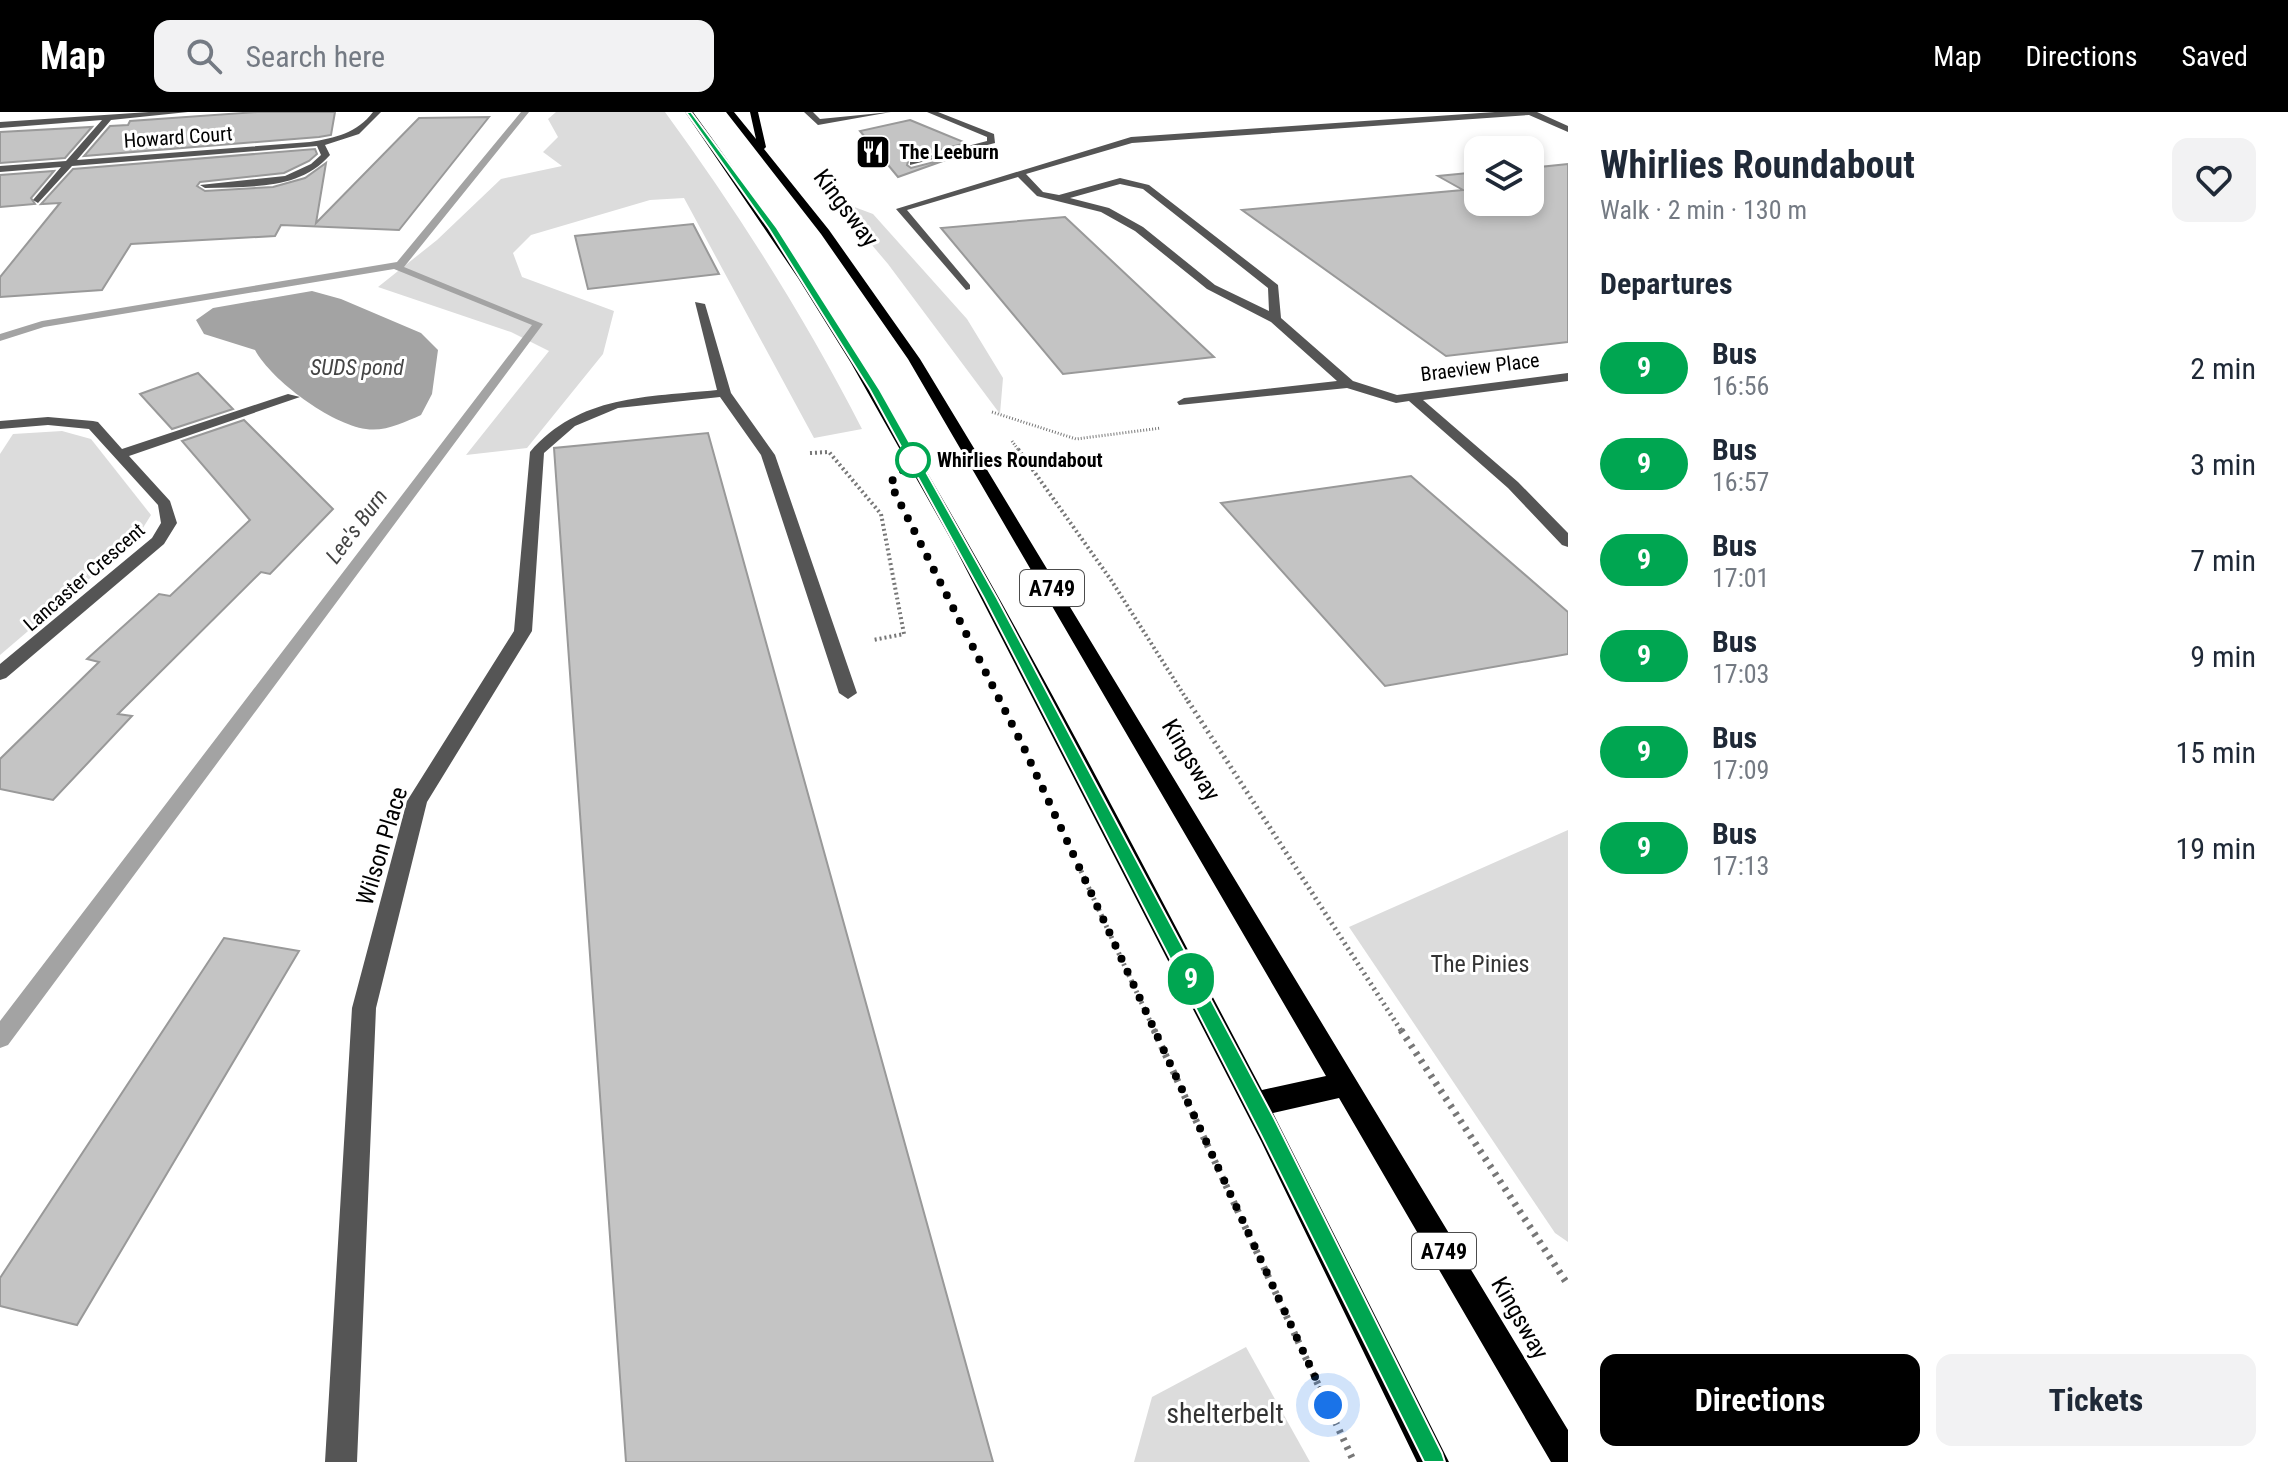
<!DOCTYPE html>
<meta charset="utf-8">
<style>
body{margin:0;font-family:"Roboto Condensed",sans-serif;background:#f2f2f3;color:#1f2937;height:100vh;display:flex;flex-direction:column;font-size:30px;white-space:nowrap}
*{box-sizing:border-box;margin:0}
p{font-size:26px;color:#747a83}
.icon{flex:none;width:44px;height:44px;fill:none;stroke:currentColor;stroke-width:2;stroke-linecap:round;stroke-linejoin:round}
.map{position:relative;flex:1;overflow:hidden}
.sheet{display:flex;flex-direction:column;background:#fff;width:720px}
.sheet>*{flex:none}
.badge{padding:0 16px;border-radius:26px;font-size:28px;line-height:52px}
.controls{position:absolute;left:1464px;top:24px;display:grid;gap:16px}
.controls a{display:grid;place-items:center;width:80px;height:80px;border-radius:16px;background:#fff;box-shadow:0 4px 12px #0003;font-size:40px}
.you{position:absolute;width:40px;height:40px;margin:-20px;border:6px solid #fff;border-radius:50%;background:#1a73e8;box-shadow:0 0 0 12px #1a73e833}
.map>.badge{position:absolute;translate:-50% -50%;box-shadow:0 0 0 4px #fff}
h2{padding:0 32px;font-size:30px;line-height:72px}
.round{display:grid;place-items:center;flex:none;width:84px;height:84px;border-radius:16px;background:#f2f2f3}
.summary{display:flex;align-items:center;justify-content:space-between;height:136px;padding:0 32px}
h1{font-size:38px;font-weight:700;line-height:60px}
.button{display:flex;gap:16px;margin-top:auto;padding:16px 32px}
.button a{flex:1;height:92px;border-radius:16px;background:#000;color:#fff;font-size:32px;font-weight:700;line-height:92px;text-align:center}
.button a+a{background:#f2f2f3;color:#1f2937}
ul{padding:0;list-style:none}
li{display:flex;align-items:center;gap:24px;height:96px;padding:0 32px}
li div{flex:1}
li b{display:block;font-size:30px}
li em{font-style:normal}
li .badge{min-width:88px;font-weight:700;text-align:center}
header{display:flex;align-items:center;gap:48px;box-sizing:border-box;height:112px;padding:0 40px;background:#000;color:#fff}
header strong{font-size:38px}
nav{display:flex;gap:44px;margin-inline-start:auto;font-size:28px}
.search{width:560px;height:72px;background:#f2f2f3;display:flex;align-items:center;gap:20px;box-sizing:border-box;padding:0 28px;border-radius:16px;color:#747a83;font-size:30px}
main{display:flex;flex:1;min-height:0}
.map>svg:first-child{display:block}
.green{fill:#dcdcdc}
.water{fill:#a3a3a3}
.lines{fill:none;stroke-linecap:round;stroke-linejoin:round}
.stream{fill:#a3a3a3;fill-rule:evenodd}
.building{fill:#c4c4c4;stroke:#999;stroke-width:2}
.path-far3{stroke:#777;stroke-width:3;stroke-dasharray:1 2;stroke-linecap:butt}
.path-far2{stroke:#777;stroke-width:4;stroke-dasharray:2 3;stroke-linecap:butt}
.path-far1{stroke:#777;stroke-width:5;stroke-dasharray:2 4;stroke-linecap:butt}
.path{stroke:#777;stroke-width:7;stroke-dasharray:3 6;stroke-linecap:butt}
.minor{fill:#555;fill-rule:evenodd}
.major{fill:#000;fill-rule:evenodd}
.line{fill:#00a651;stroke:#fff;stroke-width:2}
.walk{stroke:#000;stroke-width:8;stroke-dasharray:0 14.4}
.stop-dot{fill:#fff;stroke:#00a651;stroke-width:4}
.labels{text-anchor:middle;stroke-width:6;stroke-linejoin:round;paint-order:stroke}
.far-street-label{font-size:20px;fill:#000;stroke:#fff}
.far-poi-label{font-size:20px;font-weight:bold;fill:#000;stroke:#fff;text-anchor:start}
.far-stop-label{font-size:20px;font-weight:bold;fill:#000;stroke:#fff;text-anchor:start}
.far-water-label{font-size:22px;font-style:italic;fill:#444;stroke:#fff}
.shield{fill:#fff;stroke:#4c4c4c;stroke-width:2}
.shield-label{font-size:22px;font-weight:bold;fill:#000}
.street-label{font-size:24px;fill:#000;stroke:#fff}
.park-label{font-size:24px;fill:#333;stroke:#fff}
.near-park-label{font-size:28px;fill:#333;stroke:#fff}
</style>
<header>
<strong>Map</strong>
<div class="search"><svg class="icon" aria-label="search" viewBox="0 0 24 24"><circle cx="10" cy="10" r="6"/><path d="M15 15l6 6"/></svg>Search here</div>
<nav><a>Map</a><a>Directions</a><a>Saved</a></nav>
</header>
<main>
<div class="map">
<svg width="1568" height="1350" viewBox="0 0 1568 1350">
<rect width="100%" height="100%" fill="#fff"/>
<g class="green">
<path d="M556,0h109c73,100 141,207 197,317l-48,9 -130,-240 -34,2 -119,35 -18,18 9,24 92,34 -11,43 -76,94 -61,7 83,-104 -38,-19 -133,-45 59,-47 64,-61 61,-13 -19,-14 15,-15 -10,-18z"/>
<polygon points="833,87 873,102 967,207 1003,266 1000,302 888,152"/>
<polygon points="62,319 91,327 151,403 136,427 0,543 0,342 13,322"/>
<polygon points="1568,718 1568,1130 1555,1121 1349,815"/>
<polygon points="1246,1235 1310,1350 1134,1350 1152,1285"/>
</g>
<path class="water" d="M312,179l29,8 80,34 17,17 -6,44 -11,21c-16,7 -36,17 -55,14 -35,-5 -94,-48 -111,-79l-51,-16 -8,-14 17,-12z"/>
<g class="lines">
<polygon class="stream" points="521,0 529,0 404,155 543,212 8,933 0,936 0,909 532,213 394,157 44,215 0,229 0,222 42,209 397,150"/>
</g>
<g class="building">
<polygon points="257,0 335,0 331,23 319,25 84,44 110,14 128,13 130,9"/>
<polygon points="489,5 399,118 281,113 275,124 131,132 102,178 0,185 0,165 60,91 41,92 73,57 315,37 317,42 309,49 284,61 200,70 197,74 205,79 273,75 305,66 326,51 316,111 419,6"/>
<polygon points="910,8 966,31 909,46 907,53 911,56 954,45 898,65 860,19"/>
<polygon points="92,15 65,46 0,51 0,20"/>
<polygon points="1568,52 1568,230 1446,244 1242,98 1463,78 1438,64 1478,60 1478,90 1530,90 1530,56"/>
<polygon points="54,59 31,86 35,92 0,95 0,63"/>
<polygon points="1065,105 1214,245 1063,262 941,116"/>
<polygon points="693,112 719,162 588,177 575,124"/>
<polygon points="198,261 233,297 172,317 140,282"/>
<polygon points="244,308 333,397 270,462 261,460 118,602 132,604 53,688 0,677 0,647 99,550 87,547 159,482 170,484 250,408 182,329"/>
<polygon points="708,321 993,1350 626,1350 554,336"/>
<polygon points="1411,364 1568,500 1568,542 1385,574 1221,391"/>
<polygon points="224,826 299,839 77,1213 0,1194 0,1166"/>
</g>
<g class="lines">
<g class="path-far3">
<polyline points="992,300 1076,327 1161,316"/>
<polyline points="1012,329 1019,339"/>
</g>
<g class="path-far2">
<polyline points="1018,337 1111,468 1189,591"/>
<polyline points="810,341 829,340 881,402 904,522 873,528"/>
</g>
<g class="path-far1">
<polyline points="1188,589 1402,920"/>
<polyline points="1081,759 1155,920"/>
</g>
<g class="path">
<polyline points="1154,918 1354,1350"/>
<polyline points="1401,918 1568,1173"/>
</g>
<g class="minor">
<path d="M149,0h39l-77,8 -34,40 233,-18c25,-4 47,-9 63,-30h8l-22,22 -34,11 5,10c-31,36 -81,31 -125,33l-5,-3 85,-9 26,-12 10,-9 -4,-9 -245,20 -34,37 -5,-3 28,-33 -61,5v-6l66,-5 36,-41 -102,8v-6z"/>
<polygon points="804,0 813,0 820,7 891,0 818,13"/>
<polygon points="927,0 938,0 994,22 995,31 910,53 910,49 987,29 987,25"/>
<path d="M1495,0h42l31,14v6l-39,-17 -397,28 -106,31 17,18 16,3 61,-17 29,7 129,100 3,33 72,63 44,14 171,-22v8l-145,19 95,82 50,51v14l-6,-2 -54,-57 -99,-87 -13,2 -49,-15 -168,17 -2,-3 7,-4 153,-17 -66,-59 -64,-33 -72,-58 -34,-19 -64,-16 -19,-19 -111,33 63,75v4l-4,1 -70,-81 235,-72zM1120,72l23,5 125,99 1,23 -54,-26 -72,-58 -34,-19 -39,-10z"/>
<path d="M695,190l10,2 26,89 44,62 82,238 -9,6 -9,-6 -78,-238 -41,-58 -102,11 -43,18 -31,27 -12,178 -105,171 -51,206 -19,454h-32l27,-454 55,-207 107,-170 16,-179c49,-57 117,-55 187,-62z"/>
<polygon points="288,282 300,285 129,344 170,389 177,411 164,432 6,566 0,568 0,552 152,426 161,411 158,393 89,317 48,313 0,317 0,309 48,305 93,309 98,310 122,337"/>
</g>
<path class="major" d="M685,0h8c223,305 392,645 569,978l64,-14 -418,-717 -87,-125 -95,-122h8l22,27 -6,-27h8l8,35 -2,2 65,81 91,129 648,1071v32h-17l-212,-364 -66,15 176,349h-32l-156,-321 -311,-603 -99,-175 -53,-85z"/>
</g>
<polygon class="line" points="686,0 691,0 777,116 880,278 997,486 1275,1008 1442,1341 1445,1350 1424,1350 1261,1023 984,486 870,278 769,117"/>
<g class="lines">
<polyline class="walk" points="913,348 890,371 1024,636 1328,1293"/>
</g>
<defs>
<g id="restaurant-square" transform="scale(1.8)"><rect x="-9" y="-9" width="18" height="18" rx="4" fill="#000" stroke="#fff"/><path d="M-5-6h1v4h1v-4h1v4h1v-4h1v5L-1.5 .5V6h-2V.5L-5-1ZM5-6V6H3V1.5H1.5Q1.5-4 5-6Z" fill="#fff"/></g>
</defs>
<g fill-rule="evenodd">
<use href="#restaurant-square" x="873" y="40"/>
</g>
<circle class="stop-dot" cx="913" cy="348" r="16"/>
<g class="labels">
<g class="far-street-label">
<text transform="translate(178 25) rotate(-4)" y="7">Howard Court</text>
<text transform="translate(1480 255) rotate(-7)" y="7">Braeview Place</text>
<text transform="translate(84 465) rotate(-41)" y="7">Lancaster Crescent</text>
</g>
<g class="far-poi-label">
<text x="899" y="47">The Leeburn</text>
</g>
<g class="far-stop-label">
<text x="937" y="355">Whirlies Roundabout</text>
</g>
<g class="far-water-label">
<text x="357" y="263">SUDS pond</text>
<text transform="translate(356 414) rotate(-53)" y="8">Lee's Burn</text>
</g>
<g class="shield">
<rect x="1020" y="458" width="64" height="36" rx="6"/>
<rect x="1412" y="1121" width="64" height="36" rx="6"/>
</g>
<g class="shield-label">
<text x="1052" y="484">A749</text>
<text x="1444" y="1147">A749</text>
</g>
<g class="street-label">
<text transform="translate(846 96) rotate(53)" y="8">Kingsway</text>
<text transform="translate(1191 648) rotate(59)" y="8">Kingsway</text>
<text transform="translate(382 734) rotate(-73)" y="8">Wilson Place</text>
<text transform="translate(1520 1206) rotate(60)" y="8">Kingsway</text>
</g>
<g class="park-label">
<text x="1480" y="860">The Pinies</text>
</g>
<g class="near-park-label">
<text x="1225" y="1311">shelterbelt</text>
</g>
</g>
</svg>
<div class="controls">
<a><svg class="icon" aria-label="layers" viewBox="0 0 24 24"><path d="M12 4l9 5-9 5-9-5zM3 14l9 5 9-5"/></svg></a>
</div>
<div class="you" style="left:1328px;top:1293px"></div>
<b class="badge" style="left:1191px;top:867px;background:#00a651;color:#fff">9</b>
</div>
<section class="sheet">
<div class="summary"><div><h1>Whirlies Roundabout</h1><p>Walk · 2 min · 130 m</p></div><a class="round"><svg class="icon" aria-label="heart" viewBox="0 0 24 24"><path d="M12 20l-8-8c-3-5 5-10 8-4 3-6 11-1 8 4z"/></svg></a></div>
<h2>Departures</h2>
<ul>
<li><span class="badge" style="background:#00a651;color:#fff">9</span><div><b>Bus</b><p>16:56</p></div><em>2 min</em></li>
<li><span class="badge" style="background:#00a651;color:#fff">9</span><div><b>Bus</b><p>16:57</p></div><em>3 min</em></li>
<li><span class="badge" style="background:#00a651;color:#fff">9</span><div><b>Bus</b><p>17:01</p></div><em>7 min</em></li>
<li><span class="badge" style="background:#00a651;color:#fff">9</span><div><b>Bus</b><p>17:03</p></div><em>9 min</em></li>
<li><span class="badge" style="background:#00a651;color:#fff">9</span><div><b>Bus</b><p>17:09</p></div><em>15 min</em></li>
<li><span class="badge" style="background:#00a651;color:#fff">9</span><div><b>Bus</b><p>17:13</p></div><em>19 min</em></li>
</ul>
<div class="button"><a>Directions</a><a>Tickets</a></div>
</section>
</main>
